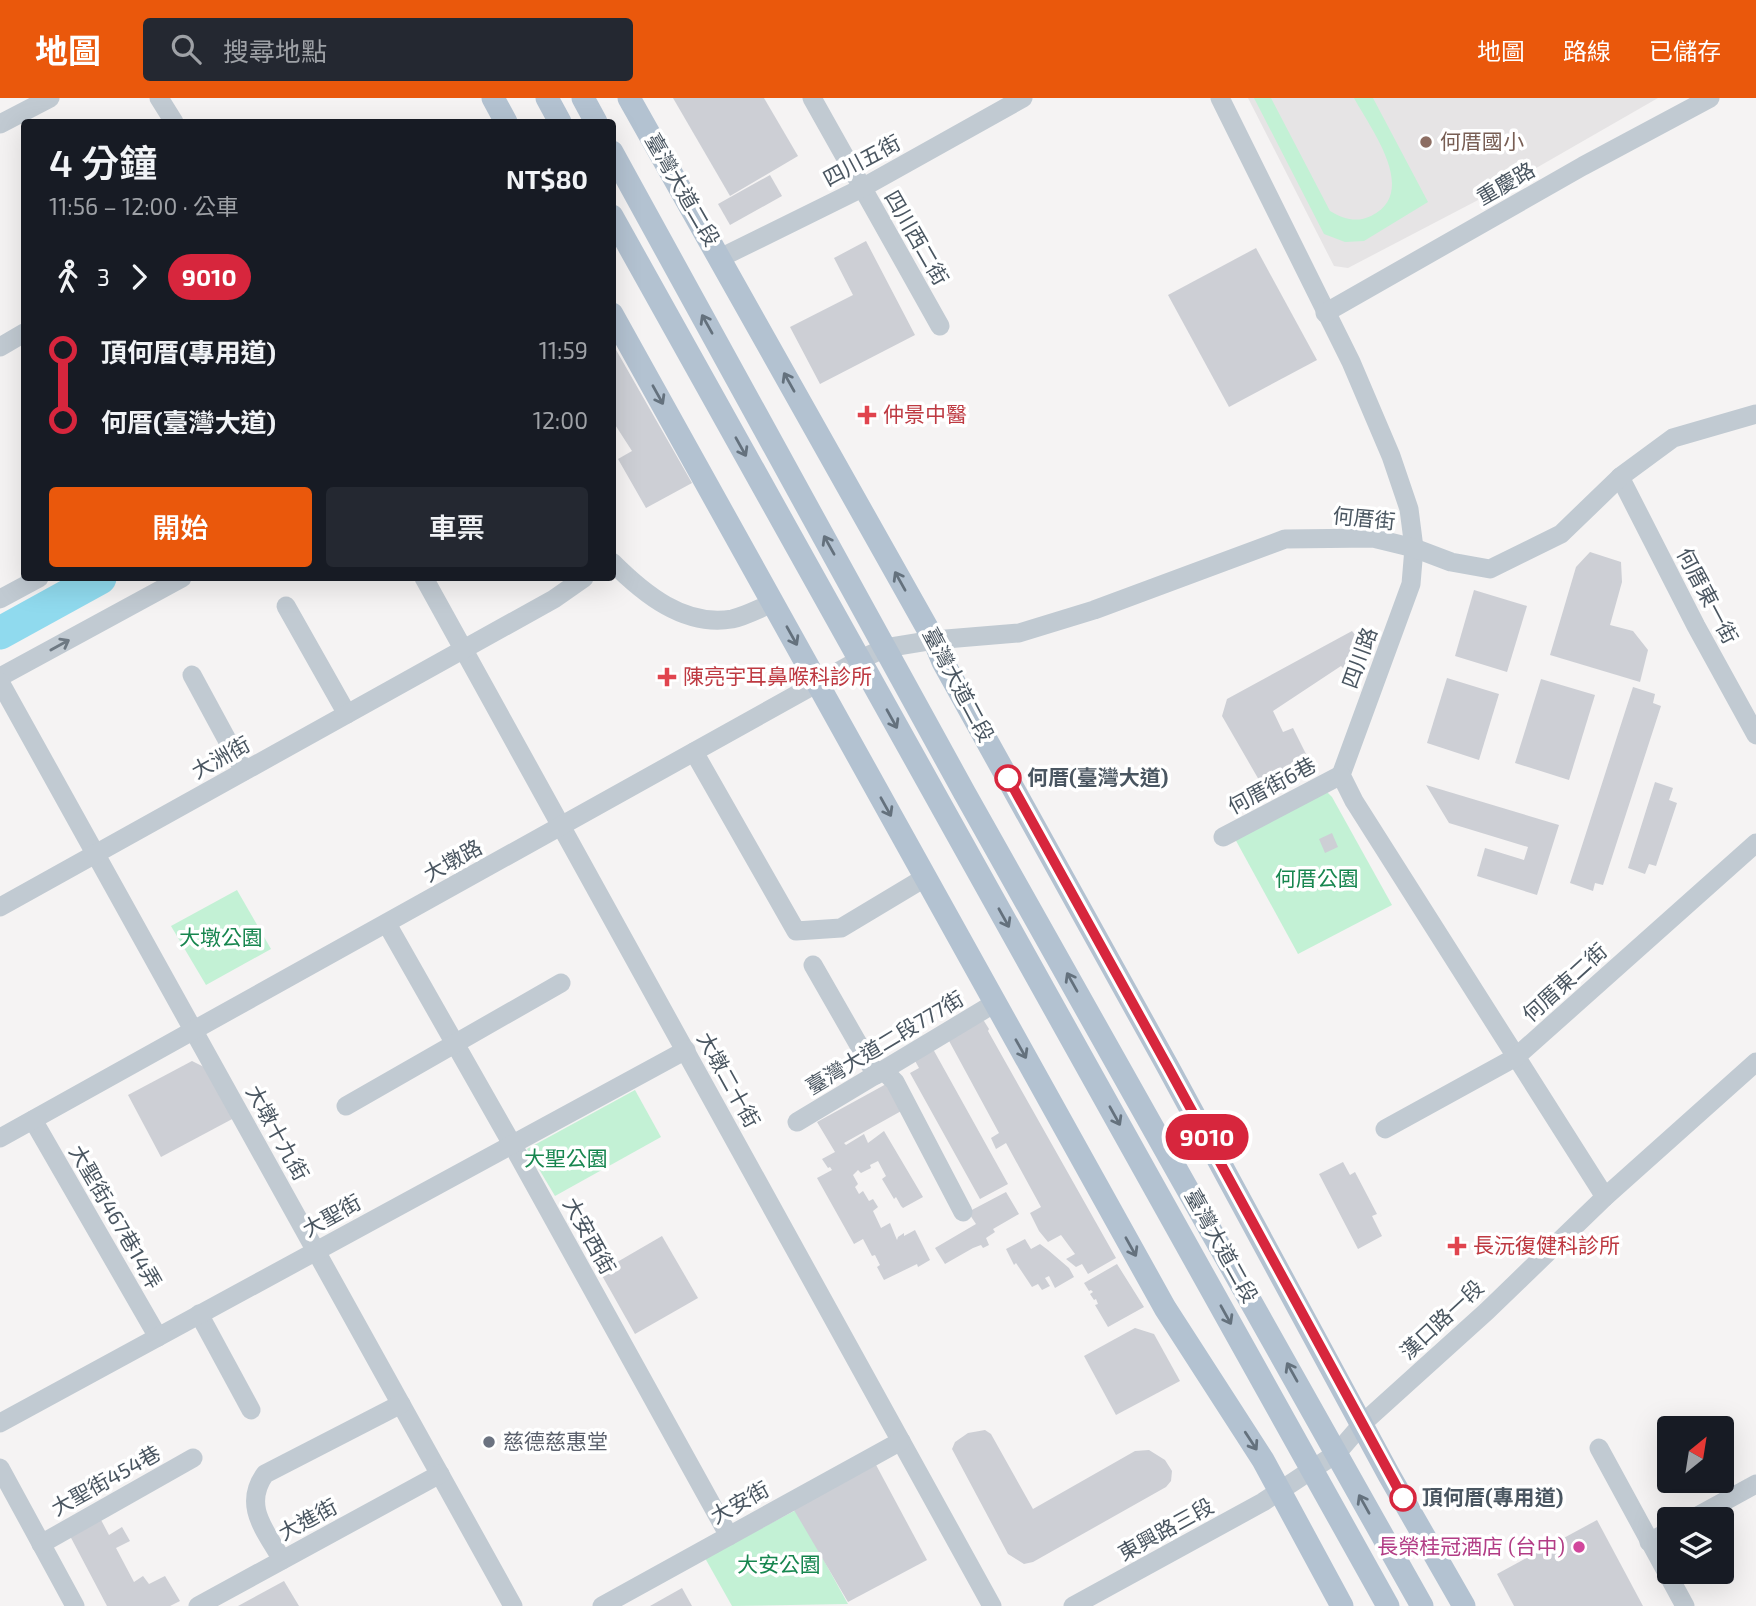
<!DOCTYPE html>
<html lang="zh-TW">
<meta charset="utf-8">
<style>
body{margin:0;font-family:"Exo 2","Noto Sans TC",sans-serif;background:#242831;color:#f1f3f6;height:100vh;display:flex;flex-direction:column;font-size:26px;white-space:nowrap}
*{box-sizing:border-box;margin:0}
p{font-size:23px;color:#9ea1a6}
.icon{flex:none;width:38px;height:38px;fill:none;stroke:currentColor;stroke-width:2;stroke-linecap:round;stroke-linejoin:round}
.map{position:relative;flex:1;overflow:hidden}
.sheet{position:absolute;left:21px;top:21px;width:595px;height:462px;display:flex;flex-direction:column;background:#171b24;border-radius:7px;box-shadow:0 7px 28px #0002}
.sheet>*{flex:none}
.badge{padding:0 14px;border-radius:23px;font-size:24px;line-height:46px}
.needle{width:46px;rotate:30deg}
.fabs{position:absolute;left:1657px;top:1318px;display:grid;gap:14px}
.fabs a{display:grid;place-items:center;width:77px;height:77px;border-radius:7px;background:#171b24;box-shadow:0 7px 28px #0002;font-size:35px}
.map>.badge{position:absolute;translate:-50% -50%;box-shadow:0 0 0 4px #fff}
.legs{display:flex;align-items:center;gap:10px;height:77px;padding:0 28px;font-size:23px}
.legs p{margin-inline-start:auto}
.overview{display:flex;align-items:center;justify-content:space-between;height:119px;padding:0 28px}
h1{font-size:38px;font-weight:600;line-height:52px}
.action{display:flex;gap:14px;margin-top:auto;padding:14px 28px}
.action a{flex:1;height:80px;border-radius:7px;background:#ea580c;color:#fff;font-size:28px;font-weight:600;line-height:80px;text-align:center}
.action a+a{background:#242831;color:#f1f3f6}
ul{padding:0 28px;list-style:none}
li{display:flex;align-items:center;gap:24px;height:70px;font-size:26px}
li i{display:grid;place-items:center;width:10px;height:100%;margin:0 9px;background:currentColor}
li i::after{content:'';width:18px;height:18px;margin:-9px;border:5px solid;border-radius:50%;background:#171b24}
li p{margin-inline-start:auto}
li:first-child i{background:linear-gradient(#0000 50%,currentColor 0)}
li:last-child i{background:linear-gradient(currentColor 50%,#0000 0)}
header{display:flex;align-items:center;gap:42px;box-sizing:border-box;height:98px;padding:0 35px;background:#ea580c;color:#fff}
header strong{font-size:33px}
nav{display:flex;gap:38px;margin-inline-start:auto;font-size:24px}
.search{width:490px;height:63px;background:#242831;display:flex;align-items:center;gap:18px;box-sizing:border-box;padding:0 24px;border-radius:7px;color:#9ea1a6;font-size:26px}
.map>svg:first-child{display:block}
.education{fill:#e6e4e5}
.green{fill:#c3f1d5}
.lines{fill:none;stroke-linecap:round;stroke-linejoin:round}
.river{stroke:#90daee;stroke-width:33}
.building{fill:#cdcfd5}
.minor{stroke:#c1cad2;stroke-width:19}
.major{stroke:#b3c2d1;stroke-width:23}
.oneway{stroke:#64717d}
.oneway2{stroke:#6e7983}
.line-1-casing{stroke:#fff;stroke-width:16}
.line-1{stroke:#d7263d;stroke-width:10}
.education-dot{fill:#8d6e63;stroke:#fff;stroke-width:2.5}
.health-dot{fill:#e0444e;stroke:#fff;stroke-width:2.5}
.stop-1-dot{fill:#fff;stroke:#d7263d;stroke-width:3.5}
.worship-dot{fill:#6b7280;stroke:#fff;stroke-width:2.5}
.hotel-dot{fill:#d1479c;stroke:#fff;stroke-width:2.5}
.labels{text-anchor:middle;stroke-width:7;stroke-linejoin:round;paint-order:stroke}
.education-label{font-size:21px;fill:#785e54;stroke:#fff;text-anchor:start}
.street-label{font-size:21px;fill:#4a5661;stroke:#fff}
.health-label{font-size:21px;fill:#be3a42;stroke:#fff;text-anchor:start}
.stop-label{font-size:21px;font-weight:bold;fill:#4a5661;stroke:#fff;text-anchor:start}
.park-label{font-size:21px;fill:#17864f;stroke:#fff}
.worship-label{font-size:21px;fill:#5b616d;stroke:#fff;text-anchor:start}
.hotel-label{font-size:21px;fill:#b23c85;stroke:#fff;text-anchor:end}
</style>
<header>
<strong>地圖</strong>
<div class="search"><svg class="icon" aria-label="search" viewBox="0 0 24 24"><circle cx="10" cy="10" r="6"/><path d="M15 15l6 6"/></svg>搜尋地點</div>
<nav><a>地圖</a><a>路線</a><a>已儲存</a></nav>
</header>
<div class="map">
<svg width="1756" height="1508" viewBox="0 0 1756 1508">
<rect width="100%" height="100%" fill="#f5f3f3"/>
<polygon class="education" points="1248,0 1658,0 1503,89 1348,170 1334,168"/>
<g class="green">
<path d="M1254,0h17l59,113c13,8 27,12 41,5 49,-24 -1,-88 -17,-118h19l55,104 -64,39 -19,1 -21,-8z"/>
<polygon points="1327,694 1332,699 1392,807 1298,856 1234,739"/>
<polygon points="237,792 271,851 206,887 171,828"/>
<polygon points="635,992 661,1039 555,1098 527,1051"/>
<polygon points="796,1412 848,1506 732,1508 705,1460"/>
</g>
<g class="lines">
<polyline class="river" points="0,535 100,480"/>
</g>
<g class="building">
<polygon points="673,0 764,0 798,58 730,98"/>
<polygon points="770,77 782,98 730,127 718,106"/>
<polygon points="866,143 915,237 820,286 790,229 853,197 834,160"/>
<polygon points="1256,150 1317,262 1229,309 1168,197"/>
<polygon points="615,250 692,385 646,410 618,361 632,353 612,322 612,252"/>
<polygon points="1590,454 1621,464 1622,484 1610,527 1633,533 1648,552 1640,584 1550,557 1576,469"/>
<polygon points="1474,492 1527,508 1507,574 1455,558"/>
<polygon points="1352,533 1360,543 1347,574 1341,568 1273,613 1283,634 1293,630 1307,658 1270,680 1259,682 1222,618 1227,601"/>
<polygon points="1447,580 1499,596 1479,662 1427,645"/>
<polygon points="1541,581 1595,597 1569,682 1515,665"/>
<polygon points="1633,589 1655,596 1653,605 1661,608 1603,787 1595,785 1593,793 1570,785"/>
<polygon points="1655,684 1673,690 1669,702 1677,705 1656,768 1649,766 1645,776 1628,770"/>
<polygon points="1426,687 1559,727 1537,797 1477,778 1485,750 1524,762 1528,749 1449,725"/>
<polygon points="1332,735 1338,749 1325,755 1319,741"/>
<polygon points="982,923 984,923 989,931 988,933 1116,1160 1088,1176 1082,1166 1076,1169 1066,1161 1075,1156 1061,1137 1048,1144 1039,1133 1030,1115 1041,1109 1006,1045 996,1051 991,1040 999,1035 948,941"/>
<polygon points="933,951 1008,1086 980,1101 910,975 919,970 914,961"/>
<polygon points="192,963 206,970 236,1019 161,1059 128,997"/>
<polygon points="888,985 903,1012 844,1045 846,1047 864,1036 868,1045 884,1033 923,1099 903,1110 901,1108 896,1099 894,1101 882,1081 886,1078 878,1063 870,1067 871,1070 861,1075 858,1072 853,1077 858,1086 855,1089 859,1096 863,1093 869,1103 873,1101 878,1109 873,1113 881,1130 890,1125 897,1142 898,1139 904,1135 904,1138 915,1132 930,1162 918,1169 917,1166 884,1182 877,1169 880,1167 875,1157 872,1158 863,1141 854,1146 817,1080 832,1072 830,1069 828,1070 822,1061 835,1054 817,1024"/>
<polygon points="1343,1064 1350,1077 1355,1074 1377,1116 1372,1118 1382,1138 1358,1151 1319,1076"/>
<polygon points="1006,1094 1019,1116 993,1131 995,1134 986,1140 989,1147 983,1150 981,1147 973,1150 945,1166 935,1150 976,1126 968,1114"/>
<polygon points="662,1138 698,1200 635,1236 600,1174"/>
<polygon points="1025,1141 1031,1151 1040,1146 1048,1152 1069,1170 1074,1179 1055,1190 1049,1178 1045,1180 1050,1188 1042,1192 1038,1186 1032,1189 1016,1165 1014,1167 1006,1151"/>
<polygon points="1117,1166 1144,1209 1108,1229 1095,1207 1098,1206 1096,1201 1094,1202 1090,1196 1093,1194 1091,1192 1089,1193 1084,1185"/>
<polygon points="1135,1230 1154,1236 1180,1283 1116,1317 1084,1258"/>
<polygon points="985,1332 991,1336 1033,1411 1135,1353 1149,1352 1165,1362 1172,1373 1171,1383 1166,1389 1033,1464 1024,1466 1008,1456 952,1351 955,1344 968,1335"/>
<polygon points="875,1365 927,1462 848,1504 794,1412"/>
<polygon points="100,1420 109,1437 122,1429 130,1443 116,1450 134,1484 143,1478 149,1486 165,1478 180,1503 170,1508 107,1508 69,1436"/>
<polygon points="1597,1422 1643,1508 1514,1508 1497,1476"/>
<polygon points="284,1483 299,1508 238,1508"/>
<polygon points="682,1490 692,1508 650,1508"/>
</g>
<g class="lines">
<g class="minor">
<polyline points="159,0 174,24"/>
<polyline points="812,0 940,228"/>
<polyline points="1220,0 1351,264 1391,358 1409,411 1414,450 1411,486 1341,677 1354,703 1605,1099"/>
<polyline points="0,26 50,0"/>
<polyline points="720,160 862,90 1023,0"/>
<polyline points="1325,215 1583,68 1710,0"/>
<polyline points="0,249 24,235"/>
<polyline points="1620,379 1696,528 1756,637"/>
<path d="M612,464c32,32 72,65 120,57 14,-3 28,-11 41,-16"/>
<polyline points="424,480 992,1508"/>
<polyline points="0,501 39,480"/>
<polyline points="286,508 347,616"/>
<polyline points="192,577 244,673"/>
<polyline points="0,579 182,480"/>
<polyline points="0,584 513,1508"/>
<polyline points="694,654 796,833 841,830 926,779"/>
<polyline points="1223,739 1341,677"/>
<polyline points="0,809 554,501 584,480"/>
<polyline points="387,826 512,1046 729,1438"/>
<polyline points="813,867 876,977"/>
<polyline points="883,972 895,984 963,1114"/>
<polyline points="346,1008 561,885"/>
<polyline points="33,1022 158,1239"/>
<polyline points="797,1024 995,905"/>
<polyline points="1385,1031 1516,959 1756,745"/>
<polyline points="0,1040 859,562 885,550 934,542 1019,535 1094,512 1285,441 1373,440 1414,450 1451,464 1490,471 1561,436 1620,379 1673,340 1756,316"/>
<polyline points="199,1216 251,1312"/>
<polyline points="0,1325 686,952"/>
<polyline points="1599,1350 1685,1508"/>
<polyline points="0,1370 75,1508"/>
<polyline points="1692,1421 1756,1386"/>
<polyline points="1649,1444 1670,1433"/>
<polyline points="41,1446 193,1360"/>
<path d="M282,1462c-16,-29 -40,-54 -17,-86l136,-70"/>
<polyline points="198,1508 440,1376"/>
<polyline points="602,1508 901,1343"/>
<polyline points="1073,1508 1263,1404 1337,1355 1363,1325 1487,1213 1605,1099 1756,964"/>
</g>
<g class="major">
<polyline points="493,0 506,24"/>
<polyline points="547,0 560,24"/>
<polyline points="583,0 596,24"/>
<polyline points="629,0 934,542 943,564 1168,969 1389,1377 1464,1508"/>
<polyline points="612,54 964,694 1422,1508"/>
<polyline points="612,118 1388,1508"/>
<polyline points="612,216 1165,1210 1263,1362 1342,1508"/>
</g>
</g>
<defs><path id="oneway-shaft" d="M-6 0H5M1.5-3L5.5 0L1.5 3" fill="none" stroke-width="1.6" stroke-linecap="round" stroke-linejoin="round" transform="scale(1.75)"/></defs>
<g class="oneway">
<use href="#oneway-shaft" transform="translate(707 226) rotate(-119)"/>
<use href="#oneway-shaft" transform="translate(789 284) rotate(-119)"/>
<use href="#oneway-shaft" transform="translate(658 297) rotate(61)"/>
<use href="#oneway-shaft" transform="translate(741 349) rotate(61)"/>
<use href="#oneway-shaft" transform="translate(829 447) rotate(-119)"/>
<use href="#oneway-shaft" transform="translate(900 483) rotate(-119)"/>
<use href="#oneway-shaft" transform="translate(792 538) rotate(61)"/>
<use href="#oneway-shaft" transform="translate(892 621) rotate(61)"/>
<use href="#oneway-shaft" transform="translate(886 709) rotate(61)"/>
<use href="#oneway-shaft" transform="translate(1004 820) rotate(61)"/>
<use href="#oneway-shaft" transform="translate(1072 884) rotate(-119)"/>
<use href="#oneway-shaft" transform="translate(1021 951) rotate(61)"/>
<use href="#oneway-shaft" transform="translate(1115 1018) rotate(61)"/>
<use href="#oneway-shaft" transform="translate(1131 1149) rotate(61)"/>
<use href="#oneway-shaft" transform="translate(1226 1217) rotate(61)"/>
<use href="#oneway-shaft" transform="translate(1292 1274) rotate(-119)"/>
<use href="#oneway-shaft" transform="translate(1251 1343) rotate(57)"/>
<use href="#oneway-shaft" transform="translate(1364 1406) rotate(-119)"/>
</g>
<use class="oneway2" href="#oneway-shaft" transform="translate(60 547) rotate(-29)"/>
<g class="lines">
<g class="line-1-casing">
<polyline id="line-1" points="1008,680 1168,969 1403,1400"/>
</g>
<use href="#line-1" class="line-1"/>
</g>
<circle class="education-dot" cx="1426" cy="44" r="7"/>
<g class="health-dot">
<path d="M863.5 306.5h7v7h7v7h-7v7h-7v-7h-7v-7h7z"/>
<path d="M663.5 568.5h7v7h7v7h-7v7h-7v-7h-7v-7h7z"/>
<path d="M1453.5 1137.5h7v7h7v7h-7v7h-7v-7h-7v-7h7z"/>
</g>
<g class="stop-1-dot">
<circle cx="1008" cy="680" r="12"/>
<circle cx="1403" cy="1400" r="12"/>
</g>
<circle class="worship-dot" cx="489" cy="1344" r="7"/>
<circle class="hotel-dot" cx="1579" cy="1449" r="7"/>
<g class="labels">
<g class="education-label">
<text x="1440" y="51">何厝國小</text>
</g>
<g class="street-label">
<text transform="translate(862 63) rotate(-28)" y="7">四川五街</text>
<text transform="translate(1506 86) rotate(-30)" y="7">重慶路</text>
<text transform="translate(682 92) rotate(60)" y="7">臺灣大道二段</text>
<text transform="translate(916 140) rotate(60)" y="7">四川西二街</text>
<text transform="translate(1364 421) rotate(6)" y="7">何厝街</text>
<text transform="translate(1707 498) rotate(62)" y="7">何厝東一街</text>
<text transform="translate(1360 560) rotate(-70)" y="7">四川路</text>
<text transform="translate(958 587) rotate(62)" y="7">臺灣大道二段</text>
<text transform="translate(221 660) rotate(-29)" y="7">大洲街</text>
<text transform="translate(1272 688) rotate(-28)" y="7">何厝街6巷</text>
<text transform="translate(453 763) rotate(-29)" y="7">大墩路</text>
<text transform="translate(1565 885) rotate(-42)" y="7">何厝東二街</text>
<text transform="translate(885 945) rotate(-31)" y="7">臺灣大道二段777街</text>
<text transform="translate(728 982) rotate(61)" y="7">大墩二十街</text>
<text transform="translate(277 1035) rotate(61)" y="7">大墩十九街</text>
<text transform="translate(332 1118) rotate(-29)" y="7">大聖街</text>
<text transform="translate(115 1119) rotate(60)" y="7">大聖街467巷14弄</text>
<text transform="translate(589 1138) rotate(61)" y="7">大安西街</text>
<text transform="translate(1221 1148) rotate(61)" y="7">臺灣大道二段</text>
<text transform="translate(1442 1222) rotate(-43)" y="7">漢口路一段</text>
<text transform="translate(106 1383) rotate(-29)" y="7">大聖街454巷</text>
<text transform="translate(740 1405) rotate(-29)" y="7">大安街</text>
<text transform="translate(308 1422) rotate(-28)" y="7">大進街</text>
<text transform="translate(1166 1432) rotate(-29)" y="7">東興路三段</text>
</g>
<g class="health-label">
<text x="883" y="324">仲景中醫</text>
<text x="683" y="586">陳亮宇耳鼻喉科診所</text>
<text x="1473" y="1155">長沅復健科診所</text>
</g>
<g class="stop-label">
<text x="1027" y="687">何厝(臺灣大道)</text>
<text x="1422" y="1407">頂何厝(專用道)</text>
</g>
<g class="park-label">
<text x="1317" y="788">何厝公園</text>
<text x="221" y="847">大墩公園</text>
<text x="566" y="1068">大聖公園</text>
<text x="779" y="1474">大安公園</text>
</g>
<g class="worship-label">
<text x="503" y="1351">慈德慈惠堂</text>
</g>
<g class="hotel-label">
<text x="1565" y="1456">長榮桂冠酒店 (台中)</text>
</g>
</g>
</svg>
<div class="fabs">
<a><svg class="needle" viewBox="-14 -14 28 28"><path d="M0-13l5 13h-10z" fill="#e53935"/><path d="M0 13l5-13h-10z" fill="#9ea1a6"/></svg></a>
<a><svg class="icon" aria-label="layers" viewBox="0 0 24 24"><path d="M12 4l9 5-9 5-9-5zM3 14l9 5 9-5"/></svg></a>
</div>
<b class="badge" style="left:1207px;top:1039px;background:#d7263d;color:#fff">9010</b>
<section class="sheet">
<div class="overview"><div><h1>4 分鐘</h1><p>11:56 – 12:00 · 公車</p></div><b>NT$80</b></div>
<div class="legs"><svg class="icon" aria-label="walk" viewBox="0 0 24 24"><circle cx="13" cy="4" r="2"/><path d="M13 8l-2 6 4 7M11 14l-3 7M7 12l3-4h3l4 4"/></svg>3<svg class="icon" aria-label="forward" viewBox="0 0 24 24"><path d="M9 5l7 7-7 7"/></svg><b class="badge" style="background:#d7263d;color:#fff">9010</b></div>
<ul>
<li><i style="color:#d7263d"></i><b>頂何厝(專用道)</b><p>11:59</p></li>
<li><i style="color:#d7263d"></i><b>何厝(臺灣大道)</b><p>12:00</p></li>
</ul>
<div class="action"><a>開始</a><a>車票</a></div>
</section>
</div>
